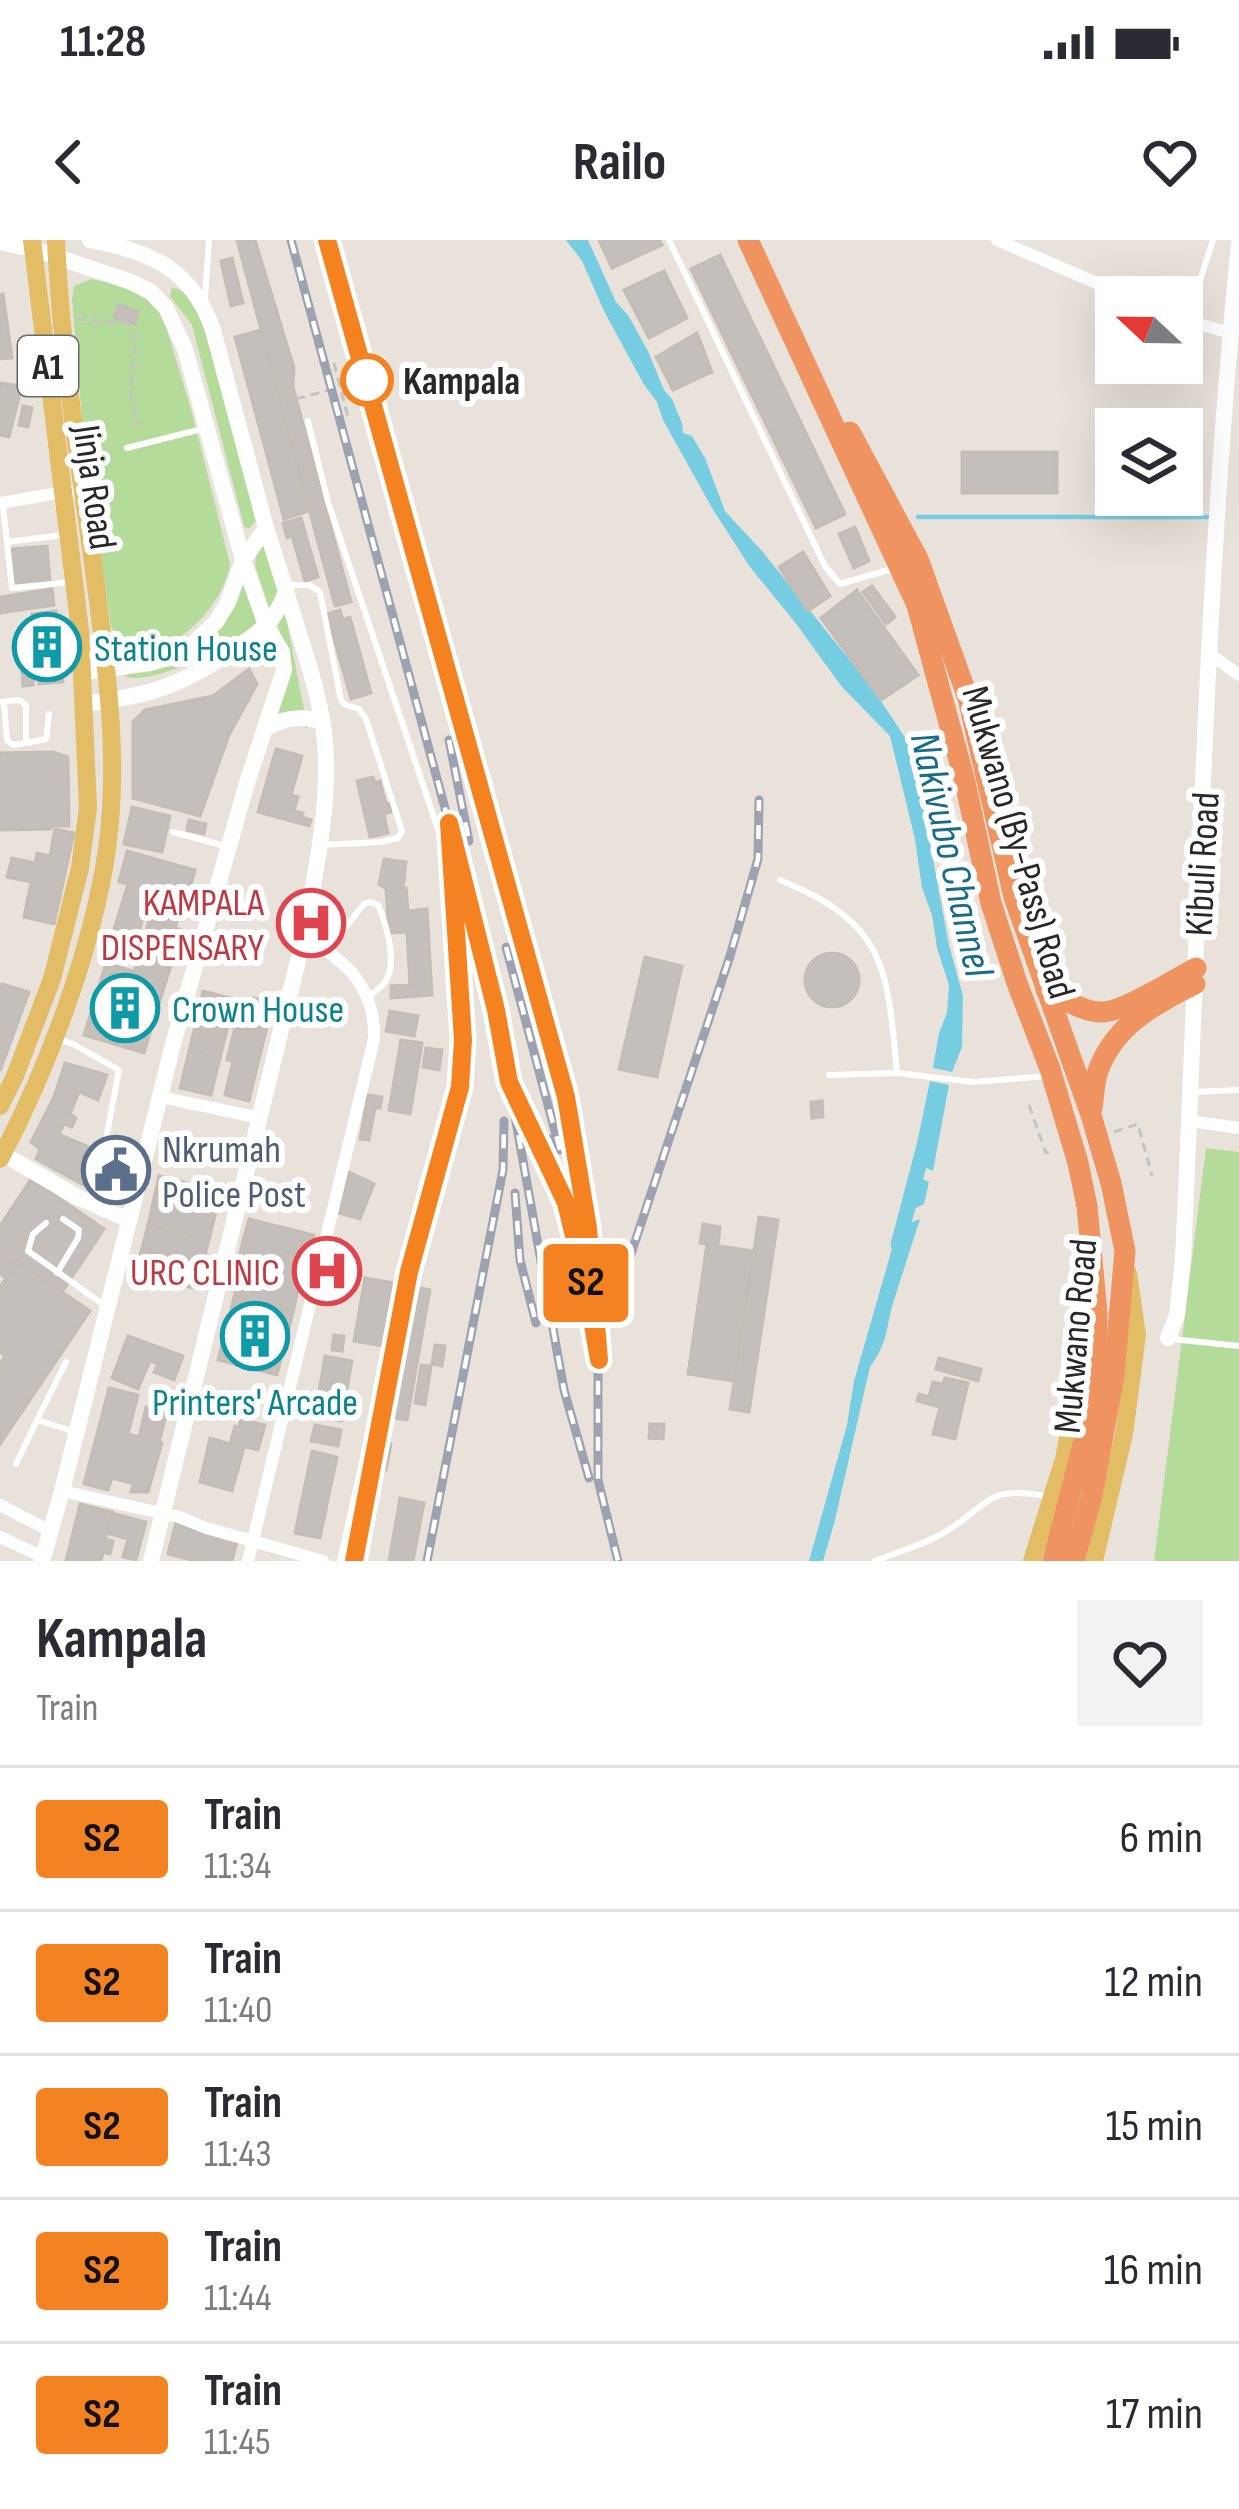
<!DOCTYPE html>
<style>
body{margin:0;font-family:"Sofia Sans Condensed",sans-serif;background:#f2f2f3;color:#2b2b33;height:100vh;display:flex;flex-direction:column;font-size:45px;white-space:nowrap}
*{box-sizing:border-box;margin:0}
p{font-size:39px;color:#7c7c81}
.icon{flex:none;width:66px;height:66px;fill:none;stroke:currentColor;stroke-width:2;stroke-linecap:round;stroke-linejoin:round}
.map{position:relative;height:1321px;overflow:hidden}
.details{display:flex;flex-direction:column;background:#fff;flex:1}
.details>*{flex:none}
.badge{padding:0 24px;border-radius:9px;font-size:42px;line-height:78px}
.needle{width:78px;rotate:292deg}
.buttons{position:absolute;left:1095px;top:36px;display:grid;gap:24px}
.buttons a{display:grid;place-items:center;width:108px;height:108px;border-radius:0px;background:#fff;box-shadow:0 12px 48px #0002;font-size:60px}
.map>.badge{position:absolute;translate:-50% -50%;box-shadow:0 0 0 6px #fff}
.round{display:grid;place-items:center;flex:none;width:126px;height:126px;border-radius:0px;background:#f2f2f3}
.summary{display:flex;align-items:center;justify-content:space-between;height:204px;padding:0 36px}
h1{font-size:57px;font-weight:700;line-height:90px}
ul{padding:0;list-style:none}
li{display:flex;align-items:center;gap:36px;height:144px;padding:0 36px;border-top:3px solid #e1e1e2}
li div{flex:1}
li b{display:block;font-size:45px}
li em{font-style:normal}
li .badge{min-width:132px;font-weight:700;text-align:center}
.status{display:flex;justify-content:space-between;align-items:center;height:84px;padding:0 60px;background:#fff;direction:ltr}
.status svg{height:33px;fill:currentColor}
header{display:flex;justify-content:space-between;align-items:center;height:156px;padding:0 36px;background:#fff;font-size:54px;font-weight:700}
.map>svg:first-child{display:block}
.green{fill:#b5db9b}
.water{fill:#76cde2}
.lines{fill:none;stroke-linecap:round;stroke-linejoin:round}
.stream{stroke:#76cde2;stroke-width:4.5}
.canal{stroke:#76cde2;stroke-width:15}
.building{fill:#c4bfba;stroke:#c4bdb5;stroke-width:3}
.path{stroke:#c3c3c3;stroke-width:3;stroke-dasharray:9 6;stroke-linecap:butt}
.lane{stroke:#fff;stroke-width:6}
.street{stroke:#fff;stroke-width:12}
.secondary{stroke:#fff;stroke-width:16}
.primary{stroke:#e3bd66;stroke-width:18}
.highway{stroke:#ef9460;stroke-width:21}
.rail-casing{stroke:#9ea2b0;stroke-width:9}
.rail{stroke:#fff;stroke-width:4.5;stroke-dasharray:14;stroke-linecap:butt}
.line-casing{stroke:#fff;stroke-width:27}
.line{stroke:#f58220;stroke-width:18}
.stop-dot{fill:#fff;stroke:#f58220;stroke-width:6}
.labels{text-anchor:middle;stroke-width:12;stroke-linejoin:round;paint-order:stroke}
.shield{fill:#fff;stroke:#686868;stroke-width:3}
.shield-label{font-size:36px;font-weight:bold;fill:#282828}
.stop-label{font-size:39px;font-weight:bold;fill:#282828;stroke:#fff;text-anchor:start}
.street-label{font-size:39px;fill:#282828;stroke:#fff}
.culture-label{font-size:39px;fill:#0d838f;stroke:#fff;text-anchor:start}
.health-label{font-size:39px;fill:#be3a42;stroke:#fff;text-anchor:end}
.service-label{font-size:39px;fill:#4e5e75;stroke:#fff;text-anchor:start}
.water-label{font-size:42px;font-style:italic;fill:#196b8a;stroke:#fff}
</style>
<div class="status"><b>11:28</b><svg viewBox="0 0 49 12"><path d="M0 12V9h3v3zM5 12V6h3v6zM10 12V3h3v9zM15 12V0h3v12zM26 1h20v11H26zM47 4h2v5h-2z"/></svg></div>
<header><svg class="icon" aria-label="back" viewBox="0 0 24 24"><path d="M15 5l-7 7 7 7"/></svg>Railo<svg class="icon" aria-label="heart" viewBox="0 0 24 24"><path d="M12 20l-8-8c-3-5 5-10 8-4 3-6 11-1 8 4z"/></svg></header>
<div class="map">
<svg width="1239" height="1321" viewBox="0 0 1239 1321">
<rect width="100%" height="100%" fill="#e9e2da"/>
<g class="green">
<path d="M91,39l43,8 27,23 30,99 39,155c-7,48 -78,119 -119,63l-27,-185 -12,-143 2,-13z"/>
<path d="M175,48c18,5 25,27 32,44l51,186 -9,11 -5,-3 -52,-201 -22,-29 1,-7z"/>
<polygon points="265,305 279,351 271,374 255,325 257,307"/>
<path d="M246,336l13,46c-26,19 -105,66 -135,54l88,-41 24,-30z"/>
<polygon points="285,372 308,490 302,484 274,477 292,429 278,386"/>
<polygon points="1206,908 1239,912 1239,1321 1154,1321"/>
</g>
<g class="water">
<polygon points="566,0 588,0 616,62 628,75 648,111 664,150 672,159 682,183 683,193 692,196 705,218 725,271 762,311 873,449 908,502 922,545 924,571 949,705 963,756 962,807 952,832 933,828 939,793 947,773 949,745 937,708 932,675 922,648 915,599 890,496 842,447 794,381 750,327 712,268 663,180 657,162 643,143 604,71 582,21"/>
<polygon points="930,841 949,845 933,931 913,922"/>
<polygon points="910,933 929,942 924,964 901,976"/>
<path d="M920,979c-9,28 -18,56 -27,84 -8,28 -4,37 -23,64l-36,157 -11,37h-14l38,-136 7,-44 44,-153z"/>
</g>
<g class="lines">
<polyline class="stream" points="918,277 1209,277"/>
<polyline class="canal" points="898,1005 924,906"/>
</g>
<g class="building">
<polygon points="237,0 255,0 294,128 293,147 351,362 335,366"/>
<polygon points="599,0 659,0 662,5 612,28"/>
<polygon points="720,15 845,274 816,288 691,29"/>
<polygon points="232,18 243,63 231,66 221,21"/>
<polygon points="664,31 687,78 649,98 624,50"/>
<polygon points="3,54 12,118 0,119 0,55"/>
<polygon points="118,65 138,71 135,84 114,78"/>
<polygon points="261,90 309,271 284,279 235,97"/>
<polygon points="697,93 712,132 673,150 656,117"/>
<polygon points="0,143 22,146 9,197 0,195"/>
<polygon points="23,166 32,168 28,187 19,185"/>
<rect x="962" y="212" width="95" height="41"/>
<polygon points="1191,214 1201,215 1200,230 1191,229"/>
<polygon points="301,278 318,337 305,341 292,296 287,298 283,283"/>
<polygon points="855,287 869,321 854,328 839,294"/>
<polygon points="47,306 50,342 13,346 10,309"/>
<polygon points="803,312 830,356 808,371 779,327"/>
<polygon points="872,346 895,377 886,384 863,352"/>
<polygon points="52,349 54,365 0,373 0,357"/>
<polygon points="857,350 918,435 881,460 821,378"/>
<polygon points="340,370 343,380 350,377 371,453 351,459 327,374"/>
<polygon points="56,371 63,442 39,444 32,374"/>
<polygon points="21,415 31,415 33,445 23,446"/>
<polygon points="249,429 257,444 229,495 200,576 133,558 133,482 145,470 213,456"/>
<polygon points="276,509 302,516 291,555 298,557 294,571 303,573 301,577 311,580 309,586 258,572"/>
<polygon points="53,512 68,517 69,586 51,586 51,589 0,590 0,513"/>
<polygon points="373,537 375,543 380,541 386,564 389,563 391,572 384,574 388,593 370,597 357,541"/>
<polygon points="132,567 170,576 162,612 124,604"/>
<polygon points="189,580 206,584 204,594 187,590"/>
<polygon points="55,589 74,593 54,684 24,677 31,642 7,637 12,618 35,623 37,613 50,616"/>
<polygon points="127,611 195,630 187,660 119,642"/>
<polygon points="384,619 406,622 403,648 386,649 379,644"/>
<polygon points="127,647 183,664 175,688 143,679 129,722 106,715"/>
<polygon points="406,648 408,671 427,669 432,755 391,758 391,746 410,745 407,692 389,693 386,649"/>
<polygon points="149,681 182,690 166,741 134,731"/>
<circle cx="832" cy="740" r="27"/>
<polygon points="645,717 682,726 657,837 619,829"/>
<polygon points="106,723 166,741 144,813 84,795"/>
<polygon points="2,744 29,752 0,831 0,750"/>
<polygon points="203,751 234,759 228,786 197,778"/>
<polygon points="254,758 273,763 265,795 228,786 233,765 243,767 241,773 254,776"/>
<polygon points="390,771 418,776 414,796 386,791"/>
<polygon points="197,778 228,786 220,818 189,811"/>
<polygon points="235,787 265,795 257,827 227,820"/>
<polygon points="401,800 422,803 410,874 389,870"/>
<polygon points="426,808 442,810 439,830 423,827"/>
<polygon points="189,811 220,818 211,855 180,848"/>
<polygon points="233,821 257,827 249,861 225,855"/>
<polygon points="65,823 107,835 98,860 79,852 70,874 76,878 72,887 64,884 59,894 107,915 102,927 111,931 100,954 36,919 40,909 31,902 54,857"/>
<polygon points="368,855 382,857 380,868 375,868 369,900 360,899"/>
<polygon points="822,861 823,877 812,878 811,862"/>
<polygon points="349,932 374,944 360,979 338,973"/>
<polygon points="159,936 221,951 209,1000 148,985"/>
<polygon points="31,939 104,989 62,1052 17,1021 6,1038 0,1034 0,986"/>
<polygon points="759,977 778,980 749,1172 730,1169"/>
<polygon points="249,979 314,995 309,1017 243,1001"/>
<polygon points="703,984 720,987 718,1006 700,1003"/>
<polygon points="148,985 209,1000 203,1023 142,1008"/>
<polygon points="243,1001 309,1017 302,1045 236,1029"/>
<polygon points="707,1004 753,1011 734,1141 688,1134"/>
<polygon points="142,1008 203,1023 197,1049 135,1034"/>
<polygon points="17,1021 90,1071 0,1204 0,1123 5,1116 0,1112 0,1047"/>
<polygon points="240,1030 299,1045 293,1072 234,1057"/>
<polygon points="365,1038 394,1043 383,1106 354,1101"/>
<polygon points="416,1047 430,1050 407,1180 393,1178"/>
<polygon points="234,1057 293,1072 277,1135 218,1120"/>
<polygon points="334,1095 344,1096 342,1111 332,1110"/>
<polygon points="128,1096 183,1116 174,1140 154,1132 158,1124 150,1121 138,1149 112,1138"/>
<polygon points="435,1105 445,1106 442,1126 432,1124"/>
<polygon points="325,1116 352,1121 341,1181 315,1176"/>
<polygon points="939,1118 981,1129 978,1141 936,1129"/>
<polygon points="421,1125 431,1126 425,1165 415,1163"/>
<polygon points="945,1138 968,1143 955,1199 933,1194 940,1167 917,1161 919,1154 929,1157 933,1142 943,1144"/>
<polygon points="109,1148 138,1155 128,1194 139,1197 146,1167 167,1172 159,1202 162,1203 148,1252 131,1252 134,1244 112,1238 108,1250 84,1244"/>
<polygon points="241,1179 265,1185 258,1210 230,1203 235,1186 239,1187"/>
<polygon points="650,1184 664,1184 663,1199 649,1198"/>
<polygon points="315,1185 341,1190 338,1206 311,1201"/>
<polygon points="210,1198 244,1208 232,1251 200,1242"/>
<polygon points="379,1202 391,1204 386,1230 375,1229"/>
<polygon points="312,1211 337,1217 320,1298 295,1293"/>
<polygon points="400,1258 424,1263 413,1321 389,1321"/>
<polygon points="80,1264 112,1272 105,1299 113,1301 110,1314 103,1312 101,1321 66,1321"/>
<polygon points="112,1273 146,1282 136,1320 123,1317 128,1299 107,1293"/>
<polygon points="176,1282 238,1298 232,1321 195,1321 168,1314"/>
</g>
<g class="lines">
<g class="path">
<path d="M77,79l50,4c16,21 2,47 4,71 1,10 5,21 7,31"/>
<polyline points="334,123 348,177"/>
<polyline points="296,159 340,147"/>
<polyline points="1029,865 1046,913 1053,911"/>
<polyline points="1114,892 1138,884 1152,936"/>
</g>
<g class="lane">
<polyline points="669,0 825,326 840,344 895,328"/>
<polyline points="205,58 209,0"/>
<polyline points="1192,80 1198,47 1213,0"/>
<polyline points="308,181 328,262 451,628 469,752 467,841 441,927 364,1213 340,1321"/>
<polyline points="127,208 202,189"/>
<polyline points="3,266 12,348 72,342"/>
<polyline points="7,302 63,295"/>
<polyline points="288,345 309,345 320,352 341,460 346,465 359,469 366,479 402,591 398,598 381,602 320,605"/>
<polyline points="0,462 19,460 26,465 26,503 46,499 49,474"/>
<polyline points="4,462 7,500 13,505 26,503"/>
<polyline points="173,592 225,606"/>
<path d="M780,640c108,44 107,89 117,193"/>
<path d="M327,710l37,-46 7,-2 7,3c8,18 17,50 11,69 -3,10 -12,16 -20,22"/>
<polyline points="58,799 73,804 119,830 105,904 140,921"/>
<polyline points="829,835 897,833 973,842 1048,836"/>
<polyline points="1194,852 1239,850"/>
<polyline points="46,983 33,994 28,1011 104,1065"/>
<polyline points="57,1033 78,998 79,990 63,979"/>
<polyline points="1172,1099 1239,1106"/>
<polyline points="37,1180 66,1122"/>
<polyline points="16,1224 37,1180 72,1191"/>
<path d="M875,1321c21,-8 43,-15 63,-25 50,-26 44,-54 112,-39"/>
</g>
<g class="street">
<polyline points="997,0 1129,57"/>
<polyline points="1182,79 1230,93"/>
<polyline points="0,263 70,251"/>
<polyline points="1210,414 1239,435"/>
<polyline points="160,857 260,878"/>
<polyline points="1190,881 1239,888"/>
<polyline points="62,1251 179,1277 206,1288 323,1321"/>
<polyline points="0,1265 52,1292"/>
<polyline points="0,1297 43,1317"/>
<path d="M248,1321l126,-522c2,-52 -28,-78 -70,-103"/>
</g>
<g class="secondary">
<polyline points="0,2 33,9 131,42 151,52 166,68 185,109 243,320 227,364 216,382 193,404 170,417 150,423 84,432"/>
<path d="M85,464c68,-9 95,-18 152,-56 23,-16 40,-29 49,-57l-20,-63 -53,-198c-22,-63 -63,-78 -123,-90"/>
<path d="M266,488c17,-10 37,-13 56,-6"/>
<polyline points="3,914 77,957 129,980"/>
<path d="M1168,1098l9,-23 6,-56c16,-338 22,-678 56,-1015"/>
<polyline points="42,1321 62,1251 173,804 246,546 284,430 282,412 267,388 243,320 266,288"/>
<path d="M151,1321l153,-625c11,-63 26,-128 21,-193 -3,-47 -26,-106 -39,-152"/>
</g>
<g class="primary">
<polyline points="0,866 15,836 52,739 80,628 88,568 80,390 32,0"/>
<path d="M0,919c47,-88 93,-211 107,-310 12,-84 1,-171 -10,-255 -15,-117 -36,-236 -41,-354"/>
<polyline points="1032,1321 1064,1219 1083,1124 1088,1057"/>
<polyline points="1094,1321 1124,1194 1137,1095 1128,1033"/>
</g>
<g class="highway">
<polyline points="748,0 917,365 965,542 991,663 1017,743 1050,829 1078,923 1087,966 1097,1073 1096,1117 1089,1181 1053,1321"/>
<polyline points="850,192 918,319 968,458 1014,657 1091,875 1111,943 1125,1011 1114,1135 1092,1255 1074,1321"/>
<path d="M1046,750c15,8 36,21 53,22 22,2 76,-33 97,-44"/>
<path d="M1092,868c2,-12 2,-26 6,-37 17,-47 56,-66 97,-87"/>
</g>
<g class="rail-casing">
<g id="rail">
<polyline points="291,0 449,583 496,770 564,1150 589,1238"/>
<polyline points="327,0 566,857 598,1063 598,1240 618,1321"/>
<polyline points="449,500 469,601"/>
<polyline points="506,707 560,910"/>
<polyline points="549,899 566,963"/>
<polyline points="515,953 520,1020 536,1083"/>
<polyline points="618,1053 730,716 758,619 759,560"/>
<polyline points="354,1321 409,1032 460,847 463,799 452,644"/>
<polyline points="427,1321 503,930 504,881"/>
</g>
</g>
<use href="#rail" class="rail"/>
</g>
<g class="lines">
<g class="line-casing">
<polyline id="line" points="327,0 566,857 588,988 599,1120 586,1045 566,963 509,842 496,770 449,583 463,800 460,847 409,1032 354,1321"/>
</g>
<use href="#line" class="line"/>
</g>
<defs>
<g id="building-ring" transform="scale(3.45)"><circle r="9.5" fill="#fff" stroke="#0f9aa8" stroke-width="1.5"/><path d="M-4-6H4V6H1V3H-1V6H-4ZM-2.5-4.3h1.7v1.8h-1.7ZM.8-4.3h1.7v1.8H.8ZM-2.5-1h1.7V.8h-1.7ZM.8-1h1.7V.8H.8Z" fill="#0f9aa8"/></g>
<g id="hospital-ring" transform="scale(3.45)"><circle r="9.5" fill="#fff" stroke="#e0444e" stroke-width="1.5"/><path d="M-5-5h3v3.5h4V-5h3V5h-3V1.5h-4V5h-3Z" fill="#e0444e"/></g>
<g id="civic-ring" transform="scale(3.45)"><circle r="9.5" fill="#fff" stroke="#5c6f8a" stroke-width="1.5"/><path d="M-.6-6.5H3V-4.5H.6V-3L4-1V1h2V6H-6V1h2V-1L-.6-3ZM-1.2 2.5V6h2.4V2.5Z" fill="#5c6f8a"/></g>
</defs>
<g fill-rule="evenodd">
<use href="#building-ring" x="47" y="407"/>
<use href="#hospital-ring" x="311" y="683"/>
<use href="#building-ring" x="125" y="768"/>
<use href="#civic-ring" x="116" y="930"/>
<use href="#hospital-ring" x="327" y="1031"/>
<use href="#building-ring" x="255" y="1096"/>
</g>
<circle class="stop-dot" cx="367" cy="140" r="24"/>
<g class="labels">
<rect class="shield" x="18" y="96" width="60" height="60" rx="9"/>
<g class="shield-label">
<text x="48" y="139">A1</text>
</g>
<g class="stop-label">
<text x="403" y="154">Kampala</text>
</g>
<g class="street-label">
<text transform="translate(96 247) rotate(82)" y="14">Jinja Road</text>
<text transform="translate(1020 602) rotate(74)" y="14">Mukwano (By-Pass) Road</text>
<text transform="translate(1201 624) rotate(-87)" y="14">Kibuli Road</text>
<text transform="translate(1074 1096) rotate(-85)" y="14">Mukwano Road</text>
</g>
<g class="culture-label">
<text x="94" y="421">Station House</text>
<text x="172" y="782">Crown House</text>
<text x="255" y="1175" text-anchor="middle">Printers' Arcade</text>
</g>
<g class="health-label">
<text x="264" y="675">KAMPALA<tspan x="264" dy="45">DISPENSARY</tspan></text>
<text x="280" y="1045">URC CLINIC</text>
</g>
<g class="service-label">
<text x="162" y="922">Nkrumah<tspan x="162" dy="45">Police Post</tspan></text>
</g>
<g class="water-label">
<text transform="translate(953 614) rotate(77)" y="15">Nakivubo Channel</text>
</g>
</g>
</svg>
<div class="buttons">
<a><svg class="needle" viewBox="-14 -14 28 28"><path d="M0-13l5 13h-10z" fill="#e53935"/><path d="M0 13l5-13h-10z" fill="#7c7c81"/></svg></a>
<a><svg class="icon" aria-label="layers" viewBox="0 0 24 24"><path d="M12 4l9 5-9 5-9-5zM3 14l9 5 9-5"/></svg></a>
</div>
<b class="badge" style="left:586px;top:1043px;background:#f58220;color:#111">S2</b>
</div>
<section class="details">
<div class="summary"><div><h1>Kampala</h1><p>Train</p></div><a class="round"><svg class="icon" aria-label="heart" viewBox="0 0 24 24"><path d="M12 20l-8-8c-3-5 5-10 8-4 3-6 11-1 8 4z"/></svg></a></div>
<ul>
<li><span class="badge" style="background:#f58220;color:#111">S2</span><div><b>Train</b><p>11:34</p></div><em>6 min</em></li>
<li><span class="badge" style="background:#f58220;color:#111">S2</span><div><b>Train</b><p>11:40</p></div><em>12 min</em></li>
<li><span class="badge" style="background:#f58220;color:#111">S2</span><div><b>Train</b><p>11:43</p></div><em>15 min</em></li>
<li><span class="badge" style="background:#f58220;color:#111">S2</span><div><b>Train</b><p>11:44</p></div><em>16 min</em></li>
<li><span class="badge" style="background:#f58220;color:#111">S2</span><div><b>Train</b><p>11:45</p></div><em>17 min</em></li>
</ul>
</section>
